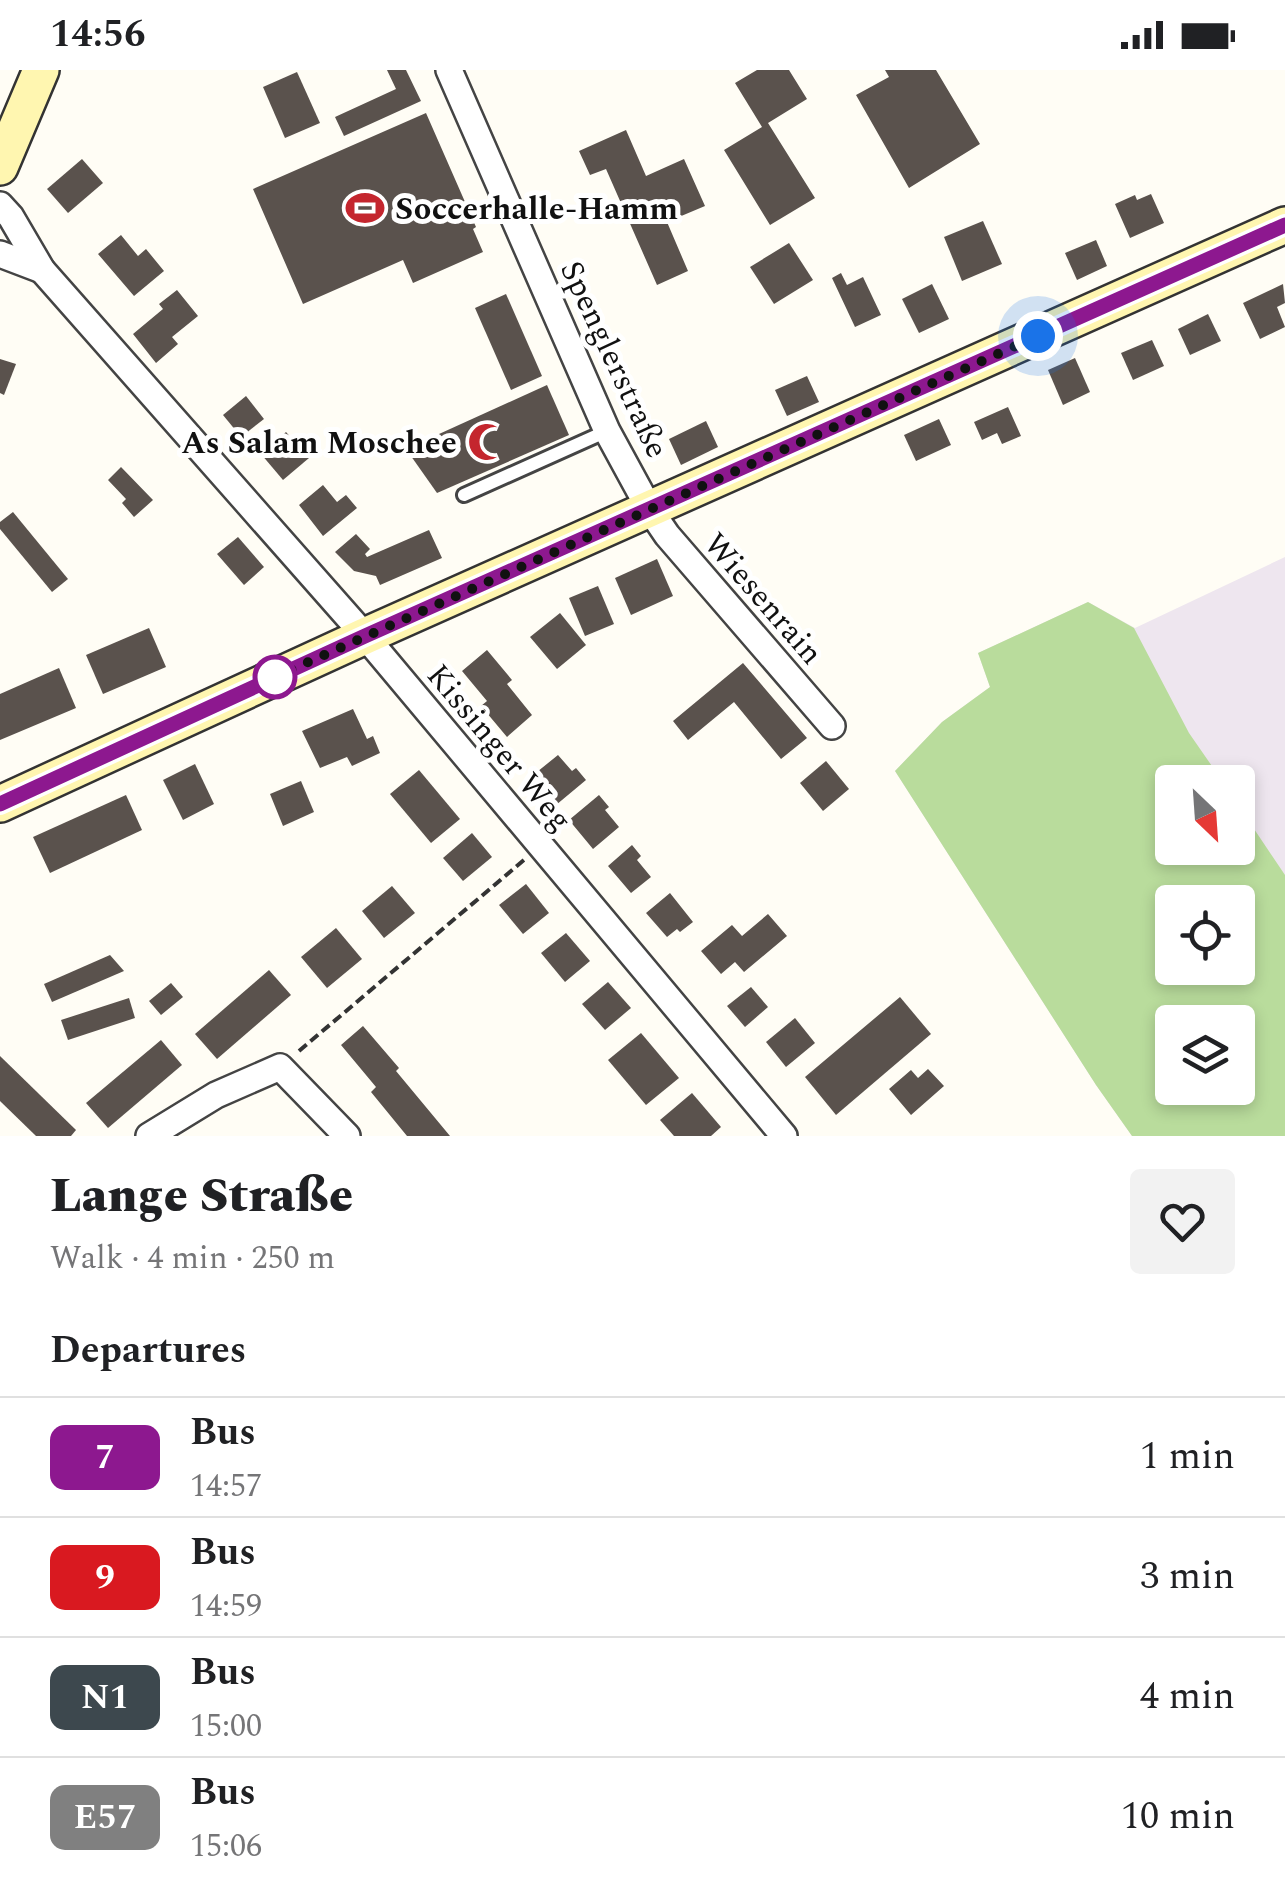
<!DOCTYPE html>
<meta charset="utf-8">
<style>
body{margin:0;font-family:Spectral,serif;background:#f2f2f2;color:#202124;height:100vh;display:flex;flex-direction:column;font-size:38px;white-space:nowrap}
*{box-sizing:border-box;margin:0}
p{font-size:32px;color:#757577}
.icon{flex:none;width:55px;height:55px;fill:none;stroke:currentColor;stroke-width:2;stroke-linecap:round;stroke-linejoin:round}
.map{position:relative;height:1066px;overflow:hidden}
.details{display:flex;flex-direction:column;background:#fff;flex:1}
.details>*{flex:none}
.badge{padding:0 20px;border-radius:15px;font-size:35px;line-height:65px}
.needle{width:65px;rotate:155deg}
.buttons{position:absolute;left:1155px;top:695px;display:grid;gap:20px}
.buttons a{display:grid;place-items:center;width:100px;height:100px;border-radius:10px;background:#fff;box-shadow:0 5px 15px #0003;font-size:50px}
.you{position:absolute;width:50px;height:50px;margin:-25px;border:8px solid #fff;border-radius:50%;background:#1a73e8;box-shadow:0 0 0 15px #1a73e833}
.map>.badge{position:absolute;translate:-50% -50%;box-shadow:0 0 0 5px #fff}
h2{padding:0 50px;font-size:38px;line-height:90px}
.round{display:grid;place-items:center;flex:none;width:105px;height:105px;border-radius:10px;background:#f2f2f2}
.overview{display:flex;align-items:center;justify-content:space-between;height:170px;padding:0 50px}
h1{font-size:48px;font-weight:800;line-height:75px}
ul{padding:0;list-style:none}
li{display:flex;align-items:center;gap:30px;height:120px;padding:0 50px;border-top:2px solid #e0e0e0}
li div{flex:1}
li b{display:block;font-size:38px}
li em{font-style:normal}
li .badge{min-width:110px;font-weight:700;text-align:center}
.status{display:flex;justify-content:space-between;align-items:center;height:70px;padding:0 50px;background:#fff;direction:ltr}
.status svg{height:28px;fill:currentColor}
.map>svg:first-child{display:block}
.industrial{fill:#eee6ef;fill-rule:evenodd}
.forest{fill:#b9dc9c;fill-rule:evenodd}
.building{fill:#5a524d}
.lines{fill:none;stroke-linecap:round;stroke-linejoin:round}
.lane-casing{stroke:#444;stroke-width:18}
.street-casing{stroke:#444;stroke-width:30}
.secondary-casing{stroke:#333;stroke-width:40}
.path{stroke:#333;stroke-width:4;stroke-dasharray:10 5;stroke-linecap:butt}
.lane{stroke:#fff;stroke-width:12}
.street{stroke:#fff;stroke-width:25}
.secondary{stroke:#fff6b0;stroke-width:35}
.line-casing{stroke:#fff;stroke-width:22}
.line{stroke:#8d188f;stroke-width:15}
.walk{stroke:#111;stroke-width:10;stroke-dasharray:0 18}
.stop-dot{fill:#fff;stroke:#8d188f;stroke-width:5}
.labels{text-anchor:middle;stroke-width:10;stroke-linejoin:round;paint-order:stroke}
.poi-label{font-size:32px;font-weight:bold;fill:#111;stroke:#fff;text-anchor:start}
.street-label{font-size:32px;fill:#111;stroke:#fff}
</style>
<div class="status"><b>14:56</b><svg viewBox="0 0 49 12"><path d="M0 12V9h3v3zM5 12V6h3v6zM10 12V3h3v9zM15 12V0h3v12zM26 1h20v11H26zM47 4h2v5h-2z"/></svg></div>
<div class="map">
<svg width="1285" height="1066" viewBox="0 0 1285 1066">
<rect width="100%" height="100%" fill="#fffdf5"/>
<path class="industrial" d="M1285,487v579h-153l-36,-51 -201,-314 47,-49 48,-35 -12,-34 110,-51 47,26zM1172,712h66v66h-66zM1172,832h66v66h-66zM1172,952h66v66h-66z"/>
<path class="forest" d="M1088,532l46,26 55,105 34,49h-51v66h66v-43l47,70v261h-153l-36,-51 -201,-314 47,-49 48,-35 -12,-34zM1172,832h66v66h-66zM1172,952h66v66h-66z"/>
<g class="building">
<polygon points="387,0 406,0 421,31 344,66 335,47 396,19"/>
<polygon points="757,0 789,0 807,29 768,53 815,128 770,155 724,80 762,57 735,13"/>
<polygon points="885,0 936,0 980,74 909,118 856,25 889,7"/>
<polygon points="297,2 320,53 285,68 263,17"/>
<polygon points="426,43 476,157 473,159 483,182 413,213 403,190 303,234 253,119"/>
<polygon points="626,60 646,106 684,89 705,136 667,152 688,201 657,215 606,99 590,105 579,81"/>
<polygon points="82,89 103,113 68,143 47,119"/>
<polygon points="1151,124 1164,153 1130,168 1115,134 1135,125 1137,130"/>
<polygon points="983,151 1002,194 962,211 944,167"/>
<polygon points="121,165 138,186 146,179 164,201 134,226 98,184"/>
<polygon points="1096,170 1107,196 1077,210 1065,183"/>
<polygon points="789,173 813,210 774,234 750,197"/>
<polygon points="841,203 847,215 863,207 881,245 855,257 832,208"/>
<polygon points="932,214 949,249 919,263 902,229"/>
<polygon points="1283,214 1285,233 1277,237 1285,257 1260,269 1243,233"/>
<polygon points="177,220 198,246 172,267 178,274 156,293 133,264 163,239 159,234"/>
<polygon points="506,224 542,306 511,320 475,238"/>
<polygon points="1208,244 1221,271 1190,285 1178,259"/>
<polygon points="1152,270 1164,296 1133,310 1121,283"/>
<polygon points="1075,288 1090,322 1063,335 1048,300"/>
<polygon points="0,289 16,294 4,325 0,323"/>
<polygon points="807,306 819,332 787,346 775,320"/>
<polygon points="547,315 569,365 437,423 406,379"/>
<polygon points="246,326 264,349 241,367 223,345"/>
<polygon points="1008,337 1021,366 1002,374 997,363 982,370 974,352"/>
<polygon points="939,349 951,375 916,391 904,365"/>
<polygon points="706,351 718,377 681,395 669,369"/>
<polygon points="286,362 309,388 283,410 261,384"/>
<polygon points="121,397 153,430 134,447 122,433 126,429 108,410"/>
<polygon points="323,415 337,432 346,425 357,438 323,466 299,435"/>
<polygon points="13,442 68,509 52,522 0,459 0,452"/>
<polygon points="429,460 442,488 380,515 376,506 354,501 335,482 356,464 370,479 365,484 367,487"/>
<polygon points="238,467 264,497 244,515 217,484"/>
<polygon points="657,489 673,526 631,545 615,508"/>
<polygon points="598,516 614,554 585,566 569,528"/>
<polygon points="560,543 586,575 557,599 530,567"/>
<polygon points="149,558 166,597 103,624 86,585"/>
<polygon points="487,580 512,610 507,614 532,645 507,667 481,636 487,631 462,601"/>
<polygon points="743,593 807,668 781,689 734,632 688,670 673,651"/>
<polygon points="59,598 76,638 0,670 0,624"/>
<polygon points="353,639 367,669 373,666 380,683 352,696 347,687 320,698 302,661"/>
<polygon points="558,685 572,701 576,698 586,710 556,735 532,706"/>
<polygon points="826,691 849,719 823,741 800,713"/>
<polygon points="195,694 214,734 183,750 163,710"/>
<polygon points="419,700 460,749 431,773 390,724"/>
<polygon points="301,711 314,742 283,756 270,724"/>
<polygon points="126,725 142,760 50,803 33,767"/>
<polygon points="599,725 609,737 605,740 619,757 593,779 569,750"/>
<polygon points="472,763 492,787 463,811 443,788"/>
<polygon points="632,775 641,786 637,790 651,807 631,823 608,796"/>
<polygon points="526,814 549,843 523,864 499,835"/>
<polygon points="392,816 415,843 384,868 362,841"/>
<polygon points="670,823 693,852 680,862 677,859 667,867 646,843"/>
<polygon points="768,844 787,866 744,902 735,892 721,904 701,881 732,855 742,866"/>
<polygon points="336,858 362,889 327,918 301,887"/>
<polygon points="566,863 590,891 565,912 541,883"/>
<polygon points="110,885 124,901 52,932 44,914"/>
<polygon points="269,900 291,925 217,989 195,964"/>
<polygon points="608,912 631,938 605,960 582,934"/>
<polygon points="171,913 183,927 161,945 149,931"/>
<polygon points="751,917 768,937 745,957 727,936"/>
<polygon points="900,927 931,964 836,1045 805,1007"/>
<polygon points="129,928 135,948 68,970 61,950"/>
<polygon points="795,948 815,973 786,997 766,972"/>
<polygon points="363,956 399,998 396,1001 450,1066 407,1066 371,1022 376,1017 341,975"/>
<polygon points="641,963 679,1008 646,1035 608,990"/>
<polygon points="161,970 182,995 108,1058 86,1033"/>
<polygon points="0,986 76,1060 71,1066 36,1066 0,1031"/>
<polygon points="928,999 944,1016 911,1045 889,1019 911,1000 918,1008"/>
<polygon points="692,1023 721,1057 711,1066 674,1066 660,1050"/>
</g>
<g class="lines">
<g class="lane-casing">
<polyline id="lane" points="464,425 607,361"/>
</g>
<g class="street-casing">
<g id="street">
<polyline points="449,0 607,361 650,440 667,465 832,656"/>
<polyline points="0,135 11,147 42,200 365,566 784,1066"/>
<polyline points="0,184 42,200"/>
<polyline points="149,1066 216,1025 280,997 347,1066"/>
</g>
</g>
<g class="secondary-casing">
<g id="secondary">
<polyline points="0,97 41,0"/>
<polyline points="0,734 365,566 1285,155"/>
</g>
</g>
<polyline class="path" points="299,981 524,790"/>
<use href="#lane" class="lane"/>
<use href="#street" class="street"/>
<use href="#secondary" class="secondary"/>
</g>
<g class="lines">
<g class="line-casing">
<polyline id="line" points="0,734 365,566 1285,155"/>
</g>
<use href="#line" class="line"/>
<polyline class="walk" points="275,607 1038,266"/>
</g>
<defs>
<g id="stadium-bare" transform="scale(3)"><path d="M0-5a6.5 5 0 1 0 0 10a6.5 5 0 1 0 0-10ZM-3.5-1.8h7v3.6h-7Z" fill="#c4262e" stroke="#fff" stroke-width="2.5" paint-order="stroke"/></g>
<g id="mosque-bare" transform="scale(3)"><path d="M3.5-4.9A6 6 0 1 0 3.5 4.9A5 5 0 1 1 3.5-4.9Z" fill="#c4262e" stroke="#fff" stroke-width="2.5" paint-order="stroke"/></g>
</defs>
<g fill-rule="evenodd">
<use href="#stadium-bare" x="365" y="138"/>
<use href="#mosque-bare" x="487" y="372"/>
</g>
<circle class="stop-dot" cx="275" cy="607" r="20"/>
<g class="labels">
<g class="poi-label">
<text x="395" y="149">Soccerhalle-Hamm</text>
<text x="457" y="383" text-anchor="end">As Salam Moschee</text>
</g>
<g class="street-label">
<text transform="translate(615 289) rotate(65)" y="11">Spenglerstraße</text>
<text transform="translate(764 528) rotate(49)" y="11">Wiesenrain</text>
<text transform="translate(500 677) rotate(50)" y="11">Kissinger Weg</text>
</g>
</g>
</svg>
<div class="buttons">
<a><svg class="needle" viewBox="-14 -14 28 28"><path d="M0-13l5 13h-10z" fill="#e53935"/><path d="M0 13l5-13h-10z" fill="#757577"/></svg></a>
<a><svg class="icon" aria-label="locate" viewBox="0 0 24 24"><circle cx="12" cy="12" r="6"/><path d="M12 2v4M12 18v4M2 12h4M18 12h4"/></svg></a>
<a><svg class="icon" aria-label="layers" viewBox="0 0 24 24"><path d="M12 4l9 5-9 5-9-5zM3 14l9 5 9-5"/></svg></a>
</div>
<div class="you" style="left:1038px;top:266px"></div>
</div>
<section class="details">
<div class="overview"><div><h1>Lange Straße</h1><p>Walk · 4 min · 250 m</p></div><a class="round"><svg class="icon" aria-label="heart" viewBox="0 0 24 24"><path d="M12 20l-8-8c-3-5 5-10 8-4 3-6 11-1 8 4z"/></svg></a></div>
<h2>Departures</h2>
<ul>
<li><span class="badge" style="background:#8d188f;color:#fff">7</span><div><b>Bus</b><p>14:57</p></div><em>1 min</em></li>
<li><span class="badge" style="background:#d91920;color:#fff">9</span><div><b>Bus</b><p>14:59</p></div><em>3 min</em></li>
<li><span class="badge" style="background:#3d484e;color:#fff">N1</span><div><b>Bus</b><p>15:00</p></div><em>4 min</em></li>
<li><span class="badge" style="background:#808080;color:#fff">E57</span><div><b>Bus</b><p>15:06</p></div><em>10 min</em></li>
</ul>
</section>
